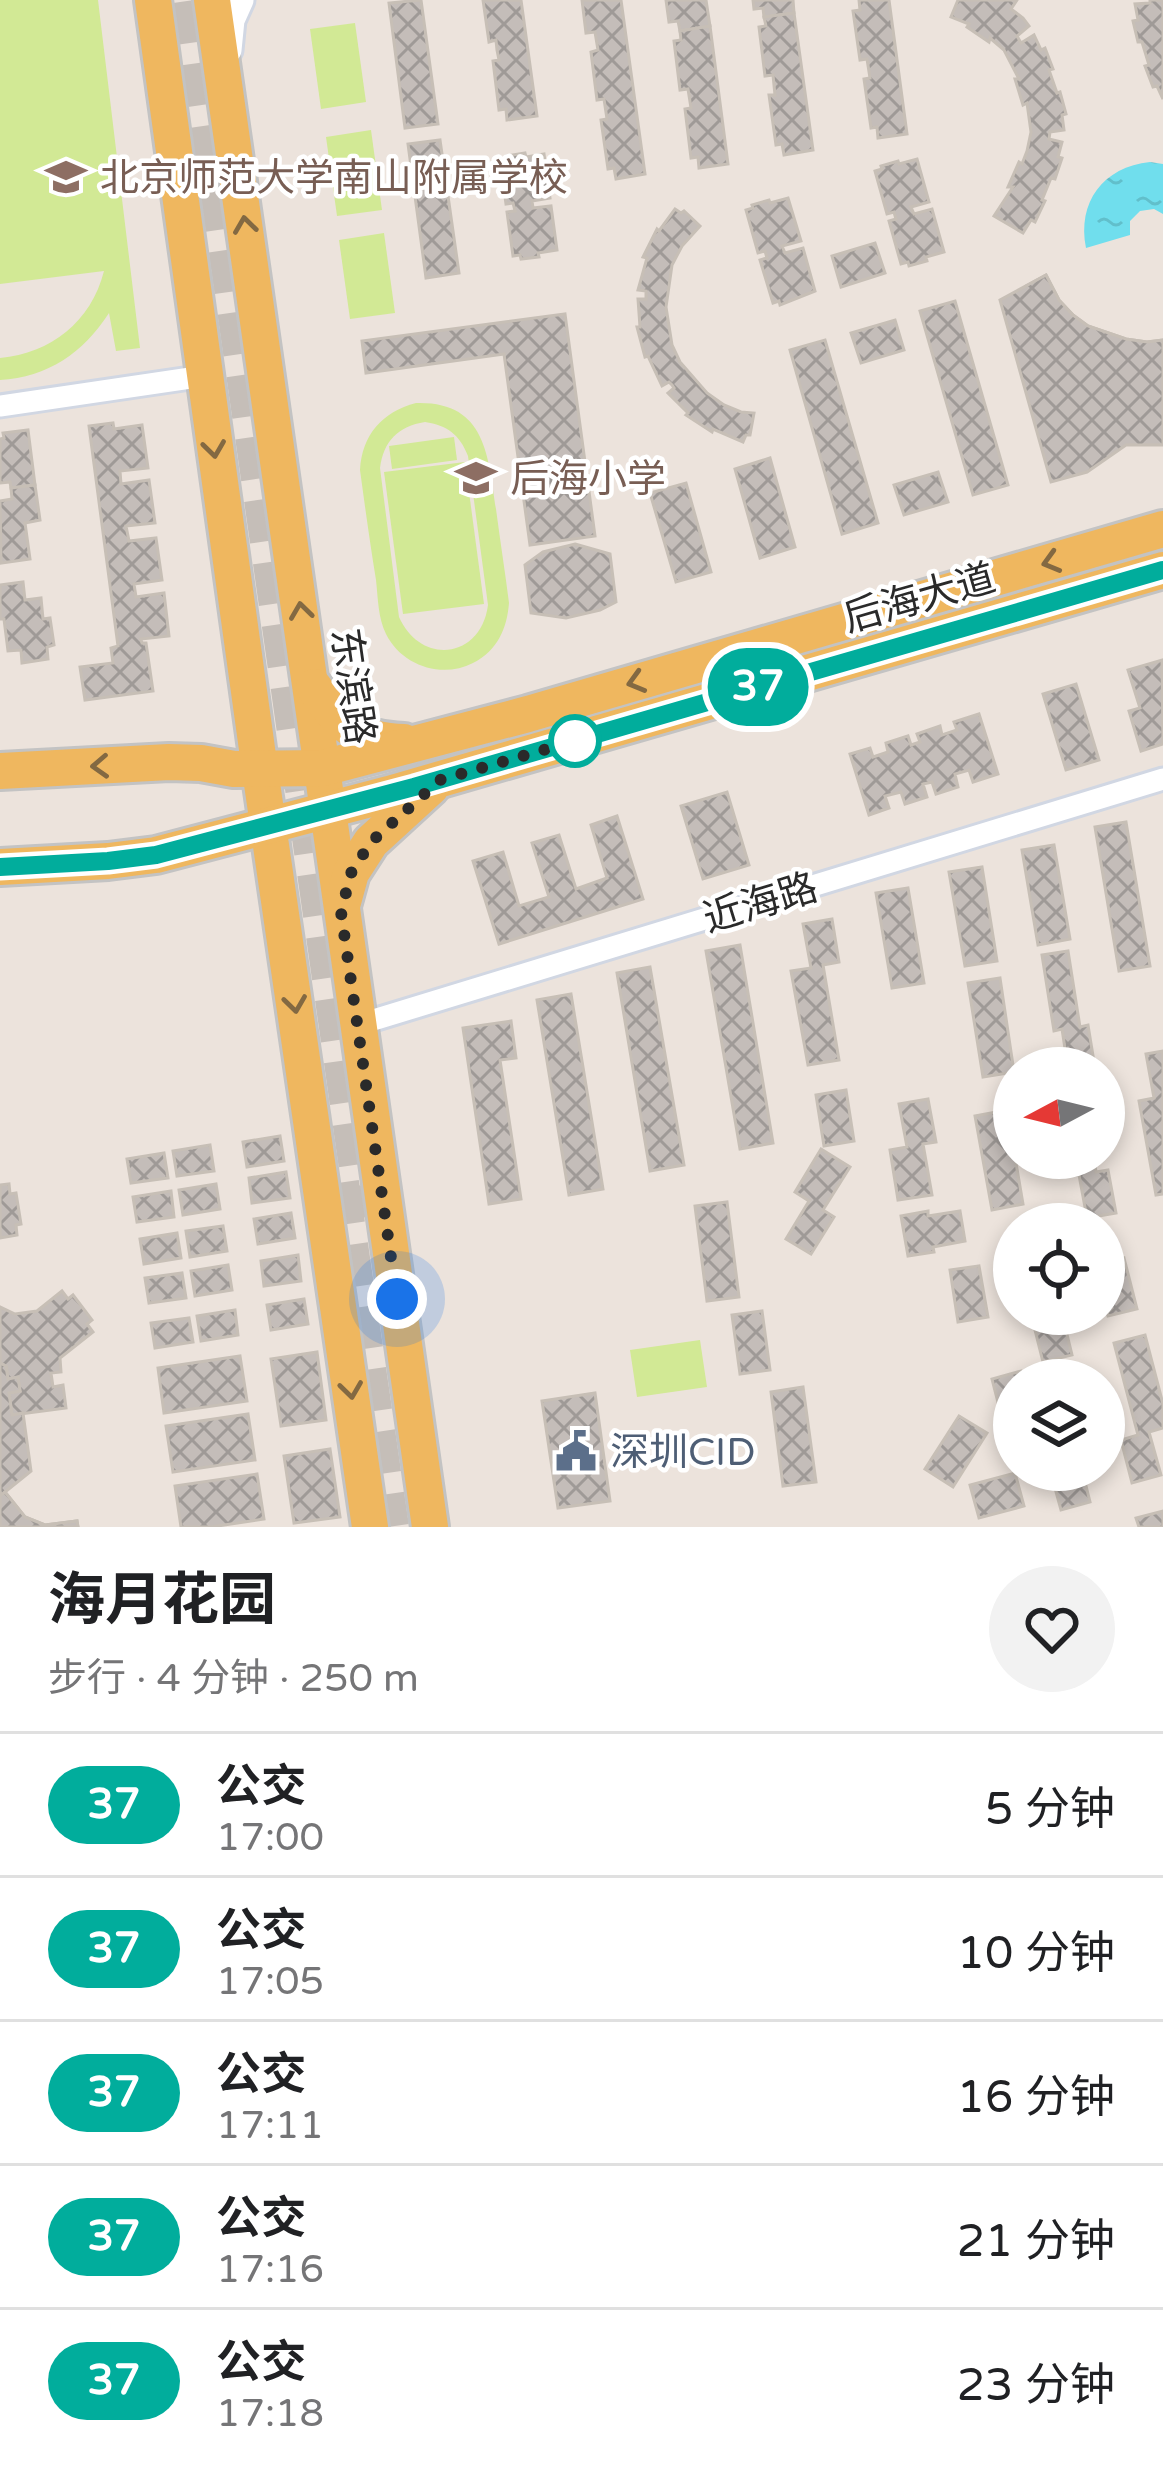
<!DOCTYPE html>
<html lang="zh">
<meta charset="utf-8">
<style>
body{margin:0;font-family:"Varela Round","Noto Sans SC",sans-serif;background:#f2f2f2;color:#202124;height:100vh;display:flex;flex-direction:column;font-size:45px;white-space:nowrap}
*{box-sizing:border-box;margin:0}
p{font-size:39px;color:#757577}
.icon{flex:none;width:66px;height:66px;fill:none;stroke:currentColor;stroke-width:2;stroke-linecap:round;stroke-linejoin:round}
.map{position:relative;height:1527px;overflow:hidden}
.sheet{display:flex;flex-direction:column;background:#fff;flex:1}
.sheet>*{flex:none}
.badge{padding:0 24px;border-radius:39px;font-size:42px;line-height:78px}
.needle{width:78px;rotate:263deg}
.fabs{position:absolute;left:993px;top:1047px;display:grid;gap:24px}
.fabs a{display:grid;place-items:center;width:132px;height:132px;border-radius:50%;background:#fff;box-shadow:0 6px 18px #0003;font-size:60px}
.you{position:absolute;width:60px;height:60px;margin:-30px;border:9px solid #fff;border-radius:50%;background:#1a73e8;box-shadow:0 0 0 18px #1a73e833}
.map>.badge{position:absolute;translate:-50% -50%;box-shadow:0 0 0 6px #fff}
.round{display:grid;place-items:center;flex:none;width:126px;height:126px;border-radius:63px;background:#f2f2f2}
.overview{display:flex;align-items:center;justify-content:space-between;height:204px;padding:0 48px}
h1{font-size:57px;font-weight:700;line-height:90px}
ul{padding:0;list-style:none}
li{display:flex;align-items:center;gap:36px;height:144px;padding:0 48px;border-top:3px solid #e0e0e0}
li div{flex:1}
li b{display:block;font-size:45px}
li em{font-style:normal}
li .badge{min-width:132px;font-weight:700;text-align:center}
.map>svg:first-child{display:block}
.pitch{fill:#d2e995;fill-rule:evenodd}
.water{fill:url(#water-ripples)}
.building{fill:url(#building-cross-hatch);stroke:#c7bfb6;stroke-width:3}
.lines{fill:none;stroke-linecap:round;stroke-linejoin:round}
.motorway-tunnel{stroke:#c5beb8;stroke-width:42;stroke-dasharray:42 21;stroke-linecap:butt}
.minor-casing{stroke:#d1d7e3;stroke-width:27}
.tertiary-casing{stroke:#d1d7e3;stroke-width:33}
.primary-casing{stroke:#c3c3c3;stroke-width:42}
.minor{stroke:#fff;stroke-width:21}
.tertiary{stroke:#fff;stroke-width:27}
.primary{stroke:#efb75f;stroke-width:36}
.oneway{stroke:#836942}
.line-casing{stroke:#fff;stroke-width:27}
.line{stroke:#01ad9c;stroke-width:18}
.walk{stroke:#2a2a2a;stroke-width:12;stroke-dasharray:0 21.6}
.stop-dot{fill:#fff;stroke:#01ad9c;stroke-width:6}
.labels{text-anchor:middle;stroke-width:9;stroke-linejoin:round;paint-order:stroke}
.education-label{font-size:39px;fill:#785e54;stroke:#fff;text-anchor:start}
.street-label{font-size:39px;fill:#2a2a2a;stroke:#fff}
.service-label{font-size:39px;fill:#4e5e75;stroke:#fff;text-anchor:start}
</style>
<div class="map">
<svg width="1163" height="1527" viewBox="0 0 1163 1527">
<defs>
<pattern id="water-ripples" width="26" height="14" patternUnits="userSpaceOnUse" patternTransform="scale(3)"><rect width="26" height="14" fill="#70deed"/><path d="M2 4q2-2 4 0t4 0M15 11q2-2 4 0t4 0" fill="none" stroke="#61bfcb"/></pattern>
<pattern id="building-cross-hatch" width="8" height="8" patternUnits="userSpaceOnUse" patternTransform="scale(3)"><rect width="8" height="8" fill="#c4bdb9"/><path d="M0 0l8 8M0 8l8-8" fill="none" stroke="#9f9a97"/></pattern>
</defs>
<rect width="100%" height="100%" fill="#ece3dc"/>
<g class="pitch">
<path d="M0,0h98l42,348 -24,3 -7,-38c-26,40 -61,64 -109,67v-22c51,-5 91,-36 104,-87l-104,13z"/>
<polygon points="355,23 366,102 321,109 310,29"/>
<polygon points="371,130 382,210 337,216 326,137"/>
<polygon points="384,233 395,313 350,319 339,240"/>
<path d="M416,403c70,-2 72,52 80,106 4,31 9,62 13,94 -2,26 -12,48 -36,60 -31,16 -71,3 -87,-29 -8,-16 -8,-36 -10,-54 -6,-37 -11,-73 -16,-110 2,-35 22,-58 56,-67zM425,422c22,3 35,13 43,34l20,149c-7,54 -67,61 -89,12l-19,-149c3,-26 18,-42 45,-46z"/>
<polygon points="454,437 457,460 392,469 389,446"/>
<polygon points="465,462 484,604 403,614 384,472"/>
<polygon points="700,1340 707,1387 637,1397 630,1350"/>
</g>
<path class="water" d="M1150,162l13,2v50l-9,-5 -14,2 -10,10v14l-44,13c-9,-46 17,-81 64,-86z"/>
<g class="building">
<polygon points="421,0 438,124 405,128 389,3"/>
<polygon points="483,0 521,0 537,116 507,120 506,109 499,110 493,61 499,60 497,50 496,40 489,42"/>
<polygon points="582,0 621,0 645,174 616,179 614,168 608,169 601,120 607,119 604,99 597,100 591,52 598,50 595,32 586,33"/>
<polygon points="666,0 706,0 710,26 680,31 678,21 669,22"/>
<polygon points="753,0 793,0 794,13 764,17 763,8 754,9"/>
<polygon points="859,0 889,0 907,134 878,138 877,127 871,128 864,79 870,78 867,59 860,60 853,11 860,10"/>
<polygon points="958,0 1017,0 1011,9 1023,18 1029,26 1017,36 1021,43 1034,35 1041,50 1045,48 1053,69 1049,70 1057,93 1060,92 1066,114 1062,115 1064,130 1050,132 1049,139 1062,142 1058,157 1062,158 1055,179 1051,178 1042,200 1045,201 1035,222 1031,220 1023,233 994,216 1013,187 1008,187 1019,162 1022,164 1027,151 1031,132 1027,103 1023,105 1015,79 1019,79 1004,50 990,38 989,42 967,27 969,24 951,17"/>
<polygon points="1150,0 1163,0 1163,99 1157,86 1153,87 1145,66 1149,65 1142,42 1138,42 1133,21 1138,20 1135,4 1150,3"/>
<polygon points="794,13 813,150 784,155 782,144 776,145 769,95 775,95 773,75 765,76 759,27 766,26 764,17"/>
<polygon points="710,26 728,164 699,168 698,157 691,158 685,109 691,108 688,89 680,90 674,41 681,40 680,31"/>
<polygon points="440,140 459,273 426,278 408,144"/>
<polygon points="525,153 526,157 544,154 550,198 532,201 533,208 551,206 557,250 538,253 539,257 521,259 520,255 513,256 507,212 515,211 513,203 506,204 500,160 508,159 507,156"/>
<polygon points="917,159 929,202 911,207 914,214 932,209 944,252 926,257 927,261 909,266 908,262 901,264 889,221 896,219 894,212 887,214 875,171 882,169 881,166 898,161 899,164"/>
<polygon points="788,198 801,241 782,246 785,253 803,248 815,291 780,305 779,301 773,303 760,260 767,258 765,251 758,253 746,210 753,208 752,205 769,200 770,203"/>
<polygon points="675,209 681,213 684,211 700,226 682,246 672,265 666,307 672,345 680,362 707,393 724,405 741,412 754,413 750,435 746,435 743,442 713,429 712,432 686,415 688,413 668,393 674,388 672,385 669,382 662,386 648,356 645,357 637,327 640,327 638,299 646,299 646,291 638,290 647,258 643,257 657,229 659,231"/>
<polygon points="875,243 885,273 841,287 832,256"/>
<polygon points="1046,275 1059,300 1073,315 1088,326 1126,339 1147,342 1163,340 1163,367 1150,368 1150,372 1119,369 1120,366 1093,359 1096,352 1089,349 1085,356 1058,337 1055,340 1034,318 1037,315 1021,293 1028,289 1026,286"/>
<polygon points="1046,275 1059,300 1073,315 1088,326 1126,339 1147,342 1163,340 1163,445 1126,445 1087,472 1051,482 1000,300"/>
<polygon points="955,301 1008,485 973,495 920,311"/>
<polygon points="565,314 595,536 530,545 504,354 366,373 362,341"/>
<polygon points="895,320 904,350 861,363 851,333"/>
<polygon points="825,340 878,523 842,534 790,350"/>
<polygon points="113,423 114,429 142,425 148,468 120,471 121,484 149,480 155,523 126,526 129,541 156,538 162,580 134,584 136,597 164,593 169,636 141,639 142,643 146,643 153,691 85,700 80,667 113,663 111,648 118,646 89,426"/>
<polygon points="28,430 35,485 11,488 10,482 0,483 0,439 4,438 3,433"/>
<polygon points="770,458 795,547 760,558 735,469"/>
<polygon points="938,472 948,502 904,515 894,485"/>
<polygon points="686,483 711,572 676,582 650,493"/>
<polygon points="35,485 40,520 25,523 30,559 1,563 0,501 12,499 11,488"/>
<polygon points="575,544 610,554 616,602 600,610 566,618 531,613 525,565 543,552"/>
<polygon points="23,582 25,600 41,598 43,619 50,618 54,645 47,647 48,659 22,663 21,650 8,651 4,619 0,619 0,585"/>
<polygon points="1162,660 1163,744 1141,751 1129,711 1140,708 1128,670"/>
<polygon points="1076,684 1099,760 1066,770 1043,694"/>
<polygon points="979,714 998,774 973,782 969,770 955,774 958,787 936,794 932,782 923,784 927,797 905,804 901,792 885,796 889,808 869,815 850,754 870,748 873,757 888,752 886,743 908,736 911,745 920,742 917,734 940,726 942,735 957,730 954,722"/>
<polygon points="727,792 749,865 703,879 681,806"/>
<polygon points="617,816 643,899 499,944 473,861 503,852 519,906 549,897 532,843 559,835 576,889 607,878 591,825"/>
<polygon points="1126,822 1150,966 1119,971 1095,827"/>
<polygon points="1054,845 1070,939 1038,945 1022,850"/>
<polygon points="982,867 997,961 965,966 949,872"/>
<polygon points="908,888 924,983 892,988 876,893"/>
<polygon points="832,919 839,962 823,965 839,1060 808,1065 791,971 811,968 803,924"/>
<polygon points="740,945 773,1143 740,1149 706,951"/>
<polygon points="1068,951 1080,1027 1088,1025 1095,1068 1068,1068 1062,1029 1054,1031 1042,955"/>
<polygon points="650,967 684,1165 650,1171 617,973"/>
<polygon points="1000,978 1014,1072 983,1077 968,983"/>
<polygon points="571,994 603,1189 569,1195 537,1000"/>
<polygon points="511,1021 516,1058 500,1060 521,1199 489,1204 463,1028"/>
<polygon points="1163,1051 1163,1194 1156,1195 1139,1101 1154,1098 1146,1054"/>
<polygon points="846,1090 854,1141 824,1146 816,1095"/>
<polygon points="928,1099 936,1142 923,1144 932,1195 898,1200 890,1150 907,1147 899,1104"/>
<polygon points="1007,1110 1023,1204 992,1210 975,1116"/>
<polygon points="280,1136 284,1161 247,1167 243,1142"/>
<polygon points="210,1145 214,1171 177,1176 173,1151"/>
<polygon points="821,1149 850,1167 823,1210 834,1217 811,1254 786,1239 809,1201 795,1192"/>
<polygon points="164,1153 168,1178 131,1183 127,1159"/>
<polygon points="1059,1158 1094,1158 1096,1172 1108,1170 1116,1213 1087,1218 1079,1175 1062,1177"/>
<polygon points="286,1172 290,1198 252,1203 249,1178"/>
<polygon points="9,1184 10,1194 16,1193 21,1224 16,1225 17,1235 0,1238 0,1185"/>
<polygon points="216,1184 220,1209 183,1215 179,1190"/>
<polygon points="171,1191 174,1217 137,1222 133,1197"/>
<polygon points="727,1202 739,1297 707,1301 695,1206"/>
<polygon points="928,1211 928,1216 960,1211 965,1241 933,1247 934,1252 908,1256 901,1216"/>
<polygon points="291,1213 295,1238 258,1244 254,1219"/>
<polygon points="223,1226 227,1251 190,1257 186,1231"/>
<polygon points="177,1233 181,1258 144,1264 140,1239"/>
<polygon points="298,1255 301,1281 264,1286 261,1261"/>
<polygon points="1124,1258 1137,1309 1108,1316 1104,1301 1104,1264"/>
<polygon points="228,1265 232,1290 195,1296 191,1271"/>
<polygon points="979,1266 988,1317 958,1322 950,1270"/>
<polygon points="182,1273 186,1298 149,1303 145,1278"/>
<polygon points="62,1291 68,1299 73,1295 92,1320 87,1324 93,1332 60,1358 61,1372 51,1373 53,1387 63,1385 66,1408 12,1415 9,1393 20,1391 18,1377 8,1379 6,1366 0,1363 0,1307 15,1314 37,1311"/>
<polygon points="304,1299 308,1324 271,1330 267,1305"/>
<polygon points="235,1310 238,1335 201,1341 197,1316"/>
<polygon points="762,1311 770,1370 740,1374 732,1315"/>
<polygon points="1031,1314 1062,1314 1072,1355 1043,1362"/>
<polygon points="189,1318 193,1342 155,1348 151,1323"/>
<polygon points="1145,1335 1163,1404 1163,1428 1149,1432 1161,1475 1132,1483 1121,1440 1138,1435 1114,1343"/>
<polygon points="317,1352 326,1420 281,1426 271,1359"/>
<polygon points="240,1356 247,1401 164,1413 158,1368"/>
<polygon points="0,1363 6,1366 8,1379 18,1377 20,1391 9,1393 12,1415 23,1413 31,1471 5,1492 25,1517 45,1525 77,1521 78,1527 0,1527"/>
<polygon points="1021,1371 1023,1380 1014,1380 1014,1424 1004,1426 992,1379"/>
<polygon points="803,1387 816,1482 783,1486 771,1392"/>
<polygon points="595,1393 610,1501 558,1508 542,1401"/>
<polygon points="248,1414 255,1460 173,1472 166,1426"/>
<polygon points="959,1416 987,1433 953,1487 925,1469"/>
<polygon points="330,1449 340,1517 294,1523 284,1456"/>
<polygon points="1050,1470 1082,1470 1090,1502 1061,1510"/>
<polygon points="1015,1473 1024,1506 979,1518 970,1485"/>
<polygon points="257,1474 264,1519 211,1527 181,1527 175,1486"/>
<polygon points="5,1492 25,1517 45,1525 77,1521 78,1527 0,1527 0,1496"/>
<polygon points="1163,1511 1163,1527 1139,1527 1136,1518"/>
</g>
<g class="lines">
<g class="motorway-tunnel">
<polyline points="194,0 367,1217"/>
<polyline points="338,1183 388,1527"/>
</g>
<g class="minor-casing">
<g id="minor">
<polyline points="0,406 204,376"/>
<polyline points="357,1025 1163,779"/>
</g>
</g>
<g class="tertiary-casing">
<polyline id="tertiary" points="228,50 231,20 240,0"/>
</g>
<g class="primary-casing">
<g id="primary">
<polyline points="153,0 258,756 370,1527"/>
<path d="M212,0c75,509 144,1018 218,1527"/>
<path d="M314,687c27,40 42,53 90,55"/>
<polyline points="0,771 169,762 201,763 234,769 323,768 528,714 1163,529"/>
<polyline points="0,867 108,861 156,855 389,794 1163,570"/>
<polyline points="343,902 351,873 371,842 431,787"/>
</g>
</g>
<use href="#minor" class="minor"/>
<use href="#tertiary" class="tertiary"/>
<use href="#primary" class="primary"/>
</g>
<defs><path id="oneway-chevron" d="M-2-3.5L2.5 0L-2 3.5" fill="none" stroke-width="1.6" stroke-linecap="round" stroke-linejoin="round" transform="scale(3)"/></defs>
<g class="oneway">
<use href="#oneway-chevron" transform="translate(245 225) rotate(-98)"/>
<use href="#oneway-chevron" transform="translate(214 449) rotate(82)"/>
<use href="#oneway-chevron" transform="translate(1051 562) rotate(164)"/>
<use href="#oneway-chevron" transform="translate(301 611) rotate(-98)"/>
<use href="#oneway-chevron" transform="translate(636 682) rotate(164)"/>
<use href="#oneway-chevron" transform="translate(100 766) rotate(177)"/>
<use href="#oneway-chevron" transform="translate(295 1004) rotate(82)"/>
<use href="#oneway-chevron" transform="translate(351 1390) rotate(82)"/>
</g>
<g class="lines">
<g class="line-casing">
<polyline id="line" points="0,867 108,861 156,855 414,787 1163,570"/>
</g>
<use href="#line" class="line"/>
<polyline class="walk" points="397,1299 341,912 351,873 371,842 440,780 575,741"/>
</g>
<defs>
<g id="school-bare" transform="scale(3.24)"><path d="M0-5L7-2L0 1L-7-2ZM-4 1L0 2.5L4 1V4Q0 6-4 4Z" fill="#8d6e63" stroke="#fff" stroke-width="2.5" paint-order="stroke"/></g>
<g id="civic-bare" transform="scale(3.24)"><path d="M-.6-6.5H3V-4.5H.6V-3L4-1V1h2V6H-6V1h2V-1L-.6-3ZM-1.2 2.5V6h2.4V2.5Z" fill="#5c6f8a" stroke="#fff" stroke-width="2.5" paint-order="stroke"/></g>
</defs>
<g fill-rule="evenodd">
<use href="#school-bare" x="66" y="177"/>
<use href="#school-bare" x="476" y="478"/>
<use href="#civic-bare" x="576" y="1451"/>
</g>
<circle class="stop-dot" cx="575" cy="741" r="24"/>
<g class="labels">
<g class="education-label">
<text x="100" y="191">北京师范大学南山附属学校</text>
<text x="510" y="492">后海小学</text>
</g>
<g class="street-label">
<text transform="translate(919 597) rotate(-16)" y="14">后海大道</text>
<text transform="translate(354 686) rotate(82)" y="14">东滨路</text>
<text transform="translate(760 902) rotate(-17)" y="14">近海路</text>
</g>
<g class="service-label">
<text x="610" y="1465">深圳CID</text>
</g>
</g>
</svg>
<div class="fabs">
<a><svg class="needle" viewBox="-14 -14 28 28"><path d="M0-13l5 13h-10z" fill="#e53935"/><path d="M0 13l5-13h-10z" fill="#757577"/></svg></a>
<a><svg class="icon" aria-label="locate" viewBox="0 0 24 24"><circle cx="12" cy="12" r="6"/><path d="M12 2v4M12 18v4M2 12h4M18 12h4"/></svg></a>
<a><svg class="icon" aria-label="layers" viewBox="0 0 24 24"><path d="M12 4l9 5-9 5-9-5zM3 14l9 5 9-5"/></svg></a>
</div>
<div class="you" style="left:397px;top:1299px"></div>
<b class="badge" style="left:758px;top:687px;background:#01ad9c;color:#fff">37</b>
</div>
<section class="sheet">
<div class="overview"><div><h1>海月花园</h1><p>步行 · 4 分钟 · 250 m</p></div><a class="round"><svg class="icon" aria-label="heart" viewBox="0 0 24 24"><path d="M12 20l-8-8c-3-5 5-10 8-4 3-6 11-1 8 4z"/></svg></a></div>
<ul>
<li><span class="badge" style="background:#01ad9c;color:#fff">37</span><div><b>公交</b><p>17:00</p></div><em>5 分钟</em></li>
<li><span class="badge" style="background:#01ad9c;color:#fff">37</span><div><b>公交</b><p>17:05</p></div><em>10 分钟</em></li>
<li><span class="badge" style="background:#01ad9c;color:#fff">37</span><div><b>公交</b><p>17:11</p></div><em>16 分钟</em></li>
<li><span class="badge" style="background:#01ad9c;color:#fff">37</span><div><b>公交</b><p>17:16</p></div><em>21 分钟</em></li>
<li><span class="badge" style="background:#01ad9c;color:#fff">37</span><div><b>公交</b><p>17:18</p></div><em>23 分钟</em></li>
</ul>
</section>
